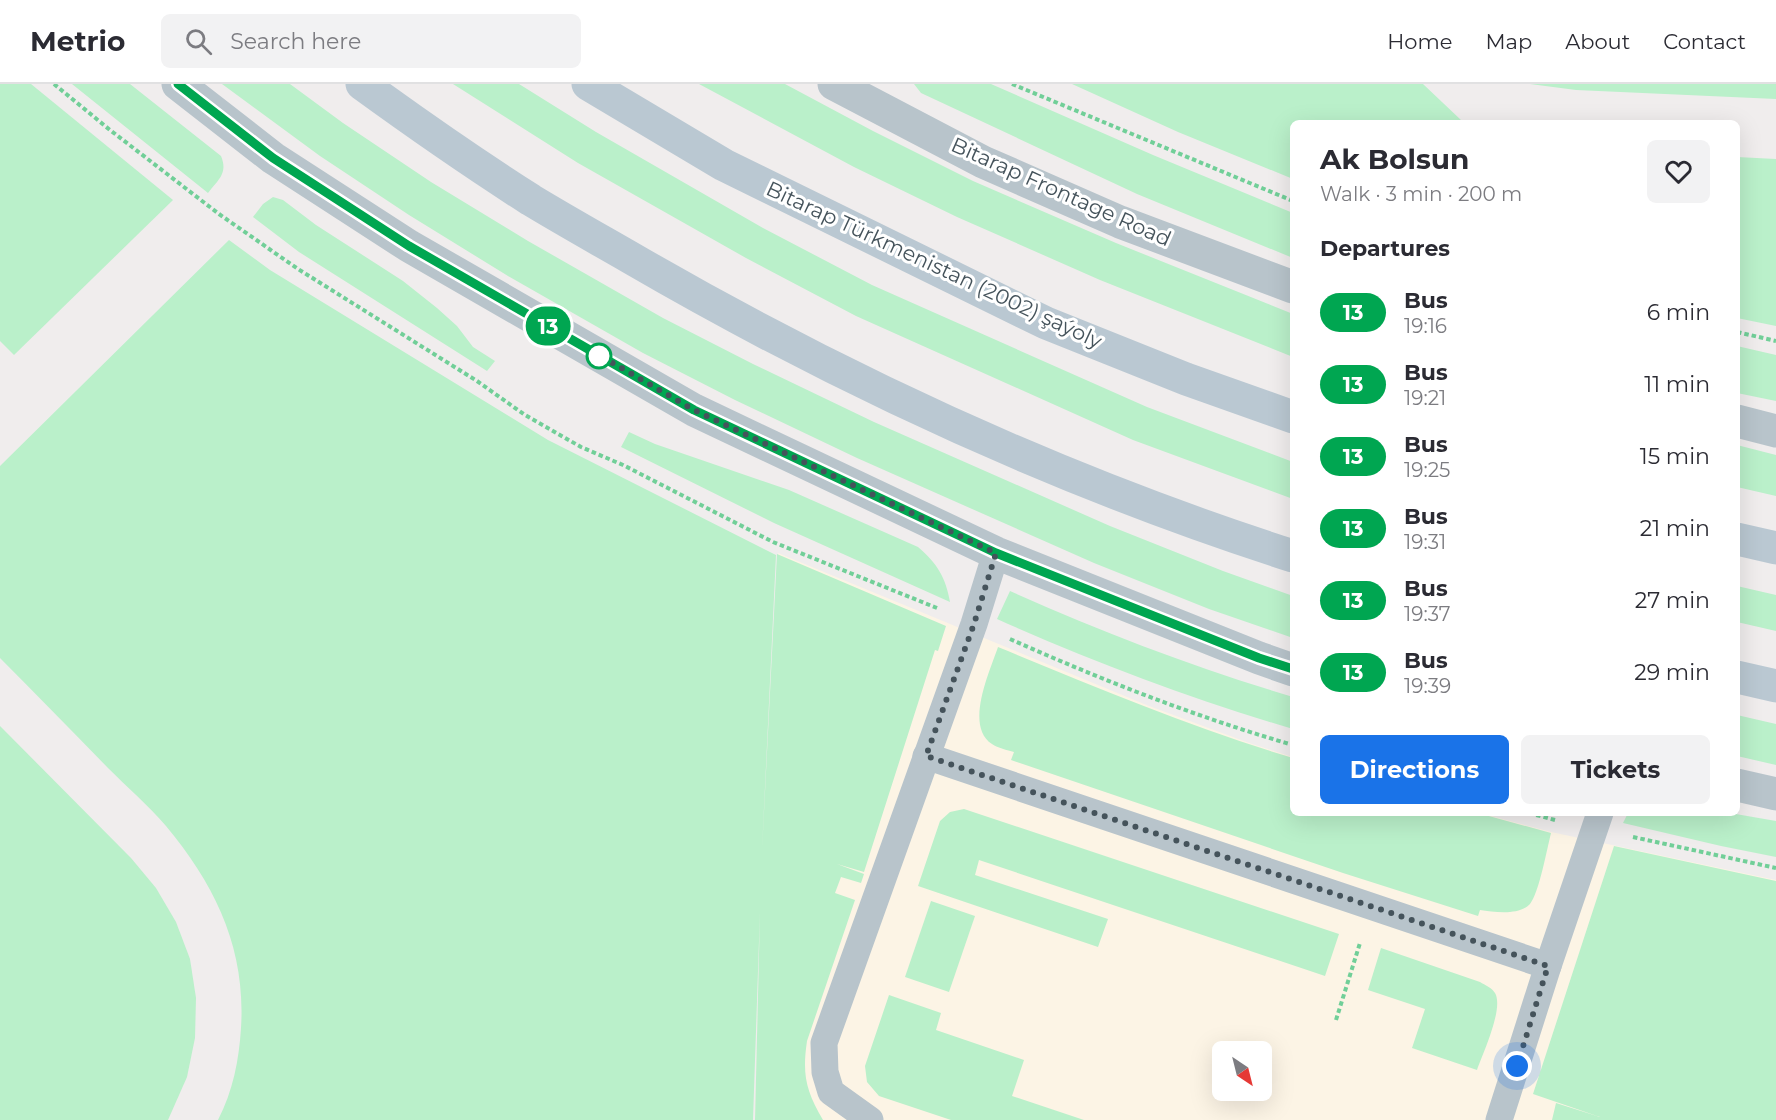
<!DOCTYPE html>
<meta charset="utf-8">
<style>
body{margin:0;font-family:Montserrat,sans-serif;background:#f2f2f3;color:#2b2b33;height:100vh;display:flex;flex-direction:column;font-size:22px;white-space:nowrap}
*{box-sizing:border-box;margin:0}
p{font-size:20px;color:#7c7c81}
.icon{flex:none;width:33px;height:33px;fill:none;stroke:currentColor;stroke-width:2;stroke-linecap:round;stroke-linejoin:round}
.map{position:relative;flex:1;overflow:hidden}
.drawer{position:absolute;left:1290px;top:36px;width:450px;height:696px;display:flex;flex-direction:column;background:#fff;border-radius:9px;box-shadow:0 6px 24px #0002}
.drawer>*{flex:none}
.badge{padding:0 12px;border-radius:20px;font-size:21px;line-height:39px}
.needle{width:39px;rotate:145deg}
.buttons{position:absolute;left:1212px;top:957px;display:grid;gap:12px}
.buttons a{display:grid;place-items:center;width:60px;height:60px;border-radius:9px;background:#fff;box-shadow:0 6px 24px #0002;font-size:30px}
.you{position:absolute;width:30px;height:30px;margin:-15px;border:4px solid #fff;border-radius:50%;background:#1a73e8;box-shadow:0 0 0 9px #1a73e833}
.map>.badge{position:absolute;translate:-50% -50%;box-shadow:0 0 0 3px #fff}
h2{padding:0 30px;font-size:22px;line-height:54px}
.round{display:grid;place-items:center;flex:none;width:63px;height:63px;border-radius:9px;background:#f2f2f3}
.overview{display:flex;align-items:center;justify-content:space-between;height:102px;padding:0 30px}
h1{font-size:28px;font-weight:700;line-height:45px}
.cta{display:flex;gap:12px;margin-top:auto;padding:12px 30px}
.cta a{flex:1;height:69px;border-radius:9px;background:#1a73e8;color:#fff;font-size:24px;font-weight:700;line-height:69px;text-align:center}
.cta a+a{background:#f2f2f3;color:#2b2b33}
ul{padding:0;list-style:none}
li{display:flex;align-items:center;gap:18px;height:72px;padding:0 30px}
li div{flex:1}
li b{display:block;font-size:22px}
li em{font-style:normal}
li .badge{min-width:66px;font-weight:700;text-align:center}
header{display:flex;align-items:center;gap:36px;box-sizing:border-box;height:84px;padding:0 30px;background:#fff;border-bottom:2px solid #e1e1e2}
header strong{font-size:28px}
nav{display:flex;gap:33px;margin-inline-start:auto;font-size:21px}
.search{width:420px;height:54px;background:#f2f2f3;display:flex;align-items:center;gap:15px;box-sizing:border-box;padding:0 21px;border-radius:9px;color:#7c7c81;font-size:22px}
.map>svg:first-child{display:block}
.commercial{fill:#fcf4e5;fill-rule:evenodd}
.green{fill:#baf0ca}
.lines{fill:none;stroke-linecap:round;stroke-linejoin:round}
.path{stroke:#71cf98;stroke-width:4;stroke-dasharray:4.5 3;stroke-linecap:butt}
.service{stroke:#b8c4cb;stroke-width:27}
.minor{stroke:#b8c4cb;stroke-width:33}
.secondary{stroke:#bac8d2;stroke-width:33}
.line-casing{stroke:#fff;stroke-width:14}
.line{stroke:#00a651;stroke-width:9}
.walk{stroke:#45535b;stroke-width:6;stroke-dasharray:0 10.8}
.stop-dot{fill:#fff;stroke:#00a651;stroke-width:3}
.labels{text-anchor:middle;stroke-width:6;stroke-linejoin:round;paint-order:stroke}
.street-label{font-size:21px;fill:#45535b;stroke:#fff}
</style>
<header>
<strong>Metrio</strong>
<div class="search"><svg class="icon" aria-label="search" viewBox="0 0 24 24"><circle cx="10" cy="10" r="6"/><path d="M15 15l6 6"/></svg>Search here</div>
<nav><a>Home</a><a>Map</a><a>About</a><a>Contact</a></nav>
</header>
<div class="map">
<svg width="1776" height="1036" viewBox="0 0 1776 1036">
<rect width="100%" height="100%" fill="#f0eded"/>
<path class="commercial" d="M778,469l371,153 103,38 41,13v56h187l71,19 225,48v240h-1021l7,-268zM1222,968h40v38h-40z"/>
<g class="green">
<polygon points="0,0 31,0 173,116 14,271 0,257"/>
<path d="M72,0h58l91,72c7,17 -2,23 -13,37z"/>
<polygon points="222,0 290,0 343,39 431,98 528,157 663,234 753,280 874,338 1110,442 1223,487 1293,512 1293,554 1209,525 1094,479 857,374 735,316 643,269 508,192 409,131 320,72"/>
<polygon points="453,0 519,0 596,48 763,144 872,201 1147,323 1293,378 1293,415 1133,356 856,232 746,174 578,79"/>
<polygon points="699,0 785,0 873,47 973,97 1116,159 1293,230 1293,273 1100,196 957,133 854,83"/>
<polygon points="914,0 991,0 1153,71 1293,129 1293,174 1137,110 921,9"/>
<polygon points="1072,0 1423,0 1461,36 1469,39 1293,39 1293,95 1178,48"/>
<polygon points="1530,0 1776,0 1776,15 1576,6"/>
<polygon points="1737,73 1776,75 1776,242 1737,234"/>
<polygon points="273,113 283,116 316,141 403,197 437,224 457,242 473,263 495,277 487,287 299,168 253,133 263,120"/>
<path d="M229,156l41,30 278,170 228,115 -14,296 15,-297 169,72 -8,25 -3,-1 -71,222 -27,-8 27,10 -3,9 -20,-6 -6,16 20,7 -48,141c-5,34 -1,50 16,79h-68l5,-208 -7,208h-535c15,-29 21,-60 23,-92 5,-79 -25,-142 -75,-202 -18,-21 -39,-39 -58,-58 -36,-37 -72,-74 -108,-110v-192z"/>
<polygon points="1737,262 1776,271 1776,317 1737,309"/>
<path d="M629,348l26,12 134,46 129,57c19,16 28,31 32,55l-176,-79 -153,-76z"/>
<polygon points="1737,361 1776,371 1776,412 1737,403"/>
<polygon points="1737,502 1776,511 1776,547 1737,538"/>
<path d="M1010,507c92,41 186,77 283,106v32c-101,-30 -200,-67 -296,-110z"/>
<path d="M998,563c97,40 195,81 295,111v55h185l73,20c-4,16 -12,60 -21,71 -11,12 -36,8 -50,6l-2,6 -135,-43 -332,-113 3,-8c-7,-2 -16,-4 -22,-8 -28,-18 -2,-73 6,-97z"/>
<polygon points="1737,631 1776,640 1776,681 1737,672"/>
<polygon points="0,642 131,774 156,804 176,838 190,875 196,914 195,954 187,993 168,1036 0,1036"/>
<polygon points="964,725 1339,850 1325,892 979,776 975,791 1108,835 1098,863 918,802 940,737 950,728"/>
<polygon points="1628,729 1730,729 1776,737 1776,773 1721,762 1623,739"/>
<polygon points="1614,762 1776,797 1776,1036 1552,1036 1556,1019 1600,1033 1533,1010"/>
<polygon points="931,817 975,832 949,908 905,893"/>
<path d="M1381,864l99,34c5,3 12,6 15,11 9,15 -12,60 -18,77l-65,-22 13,-39 -57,-19z"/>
<polygon points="889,911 941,929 936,946 1024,976 1012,1012 1084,1036 951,1036 879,1012 867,998 865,982"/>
</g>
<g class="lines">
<g class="path">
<polyline points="54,0 110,46 219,130 298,185 477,297 525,331 581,363 623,381 773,458 937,524"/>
<polyline points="1012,0 1293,117"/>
<polyline points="1737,248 1776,257"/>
<path d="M1010,555c92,41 186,78 283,106"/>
<polyline points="1529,729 1555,736"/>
<polyline points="1633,753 1776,784"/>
<polyline points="1336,936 1360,859"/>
</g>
<g class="service">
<polyline points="926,672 1548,882"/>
<polyline points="870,1036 831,1008 825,988 824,959 974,540 996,469"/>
<polyline points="1499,1036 1548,882 1600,729"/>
</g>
<g class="minor">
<polyline points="178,0 273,74 409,162 694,326 996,469 1259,574 1293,586"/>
<polyline points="834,0 983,78 1120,138 1293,203"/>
<polyline points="1737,337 1776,347"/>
<polyline points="1737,701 1776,710"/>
</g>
<g class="secondary">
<path d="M362,0c55,40 111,79 169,116 33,20 67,39 100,58 210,122 431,224 662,298"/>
<polyline points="588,0 724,81 1046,239 1186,295 1293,333"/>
<polyline points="1737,455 1776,464"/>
<polyline points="1737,593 1776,602"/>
</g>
</g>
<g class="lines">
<g class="line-casing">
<polyline id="line" points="178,0 273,74 409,162 694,326 996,469 1259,574 1293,585"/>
</g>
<use href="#line" class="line"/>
<polyline class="walk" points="599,272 592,267 694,326 996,469 974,540 926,672 1548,882 1517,982"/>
</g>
<circle class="stop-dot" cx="599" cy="272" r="12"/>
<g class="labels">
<g class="street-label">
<text transform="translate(1061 108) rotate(24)" y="7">Bitarap Frontage Road</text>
<text transform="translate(934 181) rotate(25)" y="7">Bitarap Türkmenistan (2002) şaýoly</text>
</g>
</g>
</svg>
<div class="buttons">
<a><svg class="needle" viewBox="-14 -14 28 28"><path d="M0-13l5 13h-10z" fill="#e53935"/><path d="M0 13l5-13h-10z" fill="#7c7c81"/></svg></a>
</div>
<div class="you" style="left:1517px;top:982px"></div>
<b class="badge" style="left:548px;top:242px;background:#00a651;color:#fff">13</b>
<section class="drawer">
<div class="overview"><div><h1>Ak Bolsun</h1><p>Walk · 3 min · 200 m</p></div><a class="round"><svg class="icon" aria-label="heart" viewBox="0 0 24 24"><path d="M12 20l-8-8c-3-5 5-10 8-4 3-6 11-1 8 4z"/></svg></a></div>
<h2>Departures</h2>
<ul>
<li><span class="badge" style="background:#00a651;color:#fff">13</span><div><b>Bus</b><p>19:16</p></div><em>6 min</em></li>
<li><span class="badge" style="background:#00a651;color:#fff">13</span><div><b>Bus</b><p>19:21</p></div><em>11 min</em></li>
<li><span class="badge" style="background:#00a651;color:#fff">13</span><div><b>Bus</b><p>19:25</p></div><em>15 min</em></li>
<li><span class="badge" style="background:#00a651;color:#fff">13</span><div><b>Bus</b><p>19:31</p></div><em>21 min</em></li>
<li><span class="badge" style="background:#00a651;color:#fff">13</span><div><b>Bus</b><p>19:37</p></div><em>27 min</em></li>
<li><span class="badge" style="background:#00a651;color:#fff">13</span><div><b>Bus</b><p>19:39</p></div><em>29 min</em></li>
</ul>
<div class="cta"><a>Directions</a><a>Tickets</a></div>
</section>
</div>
